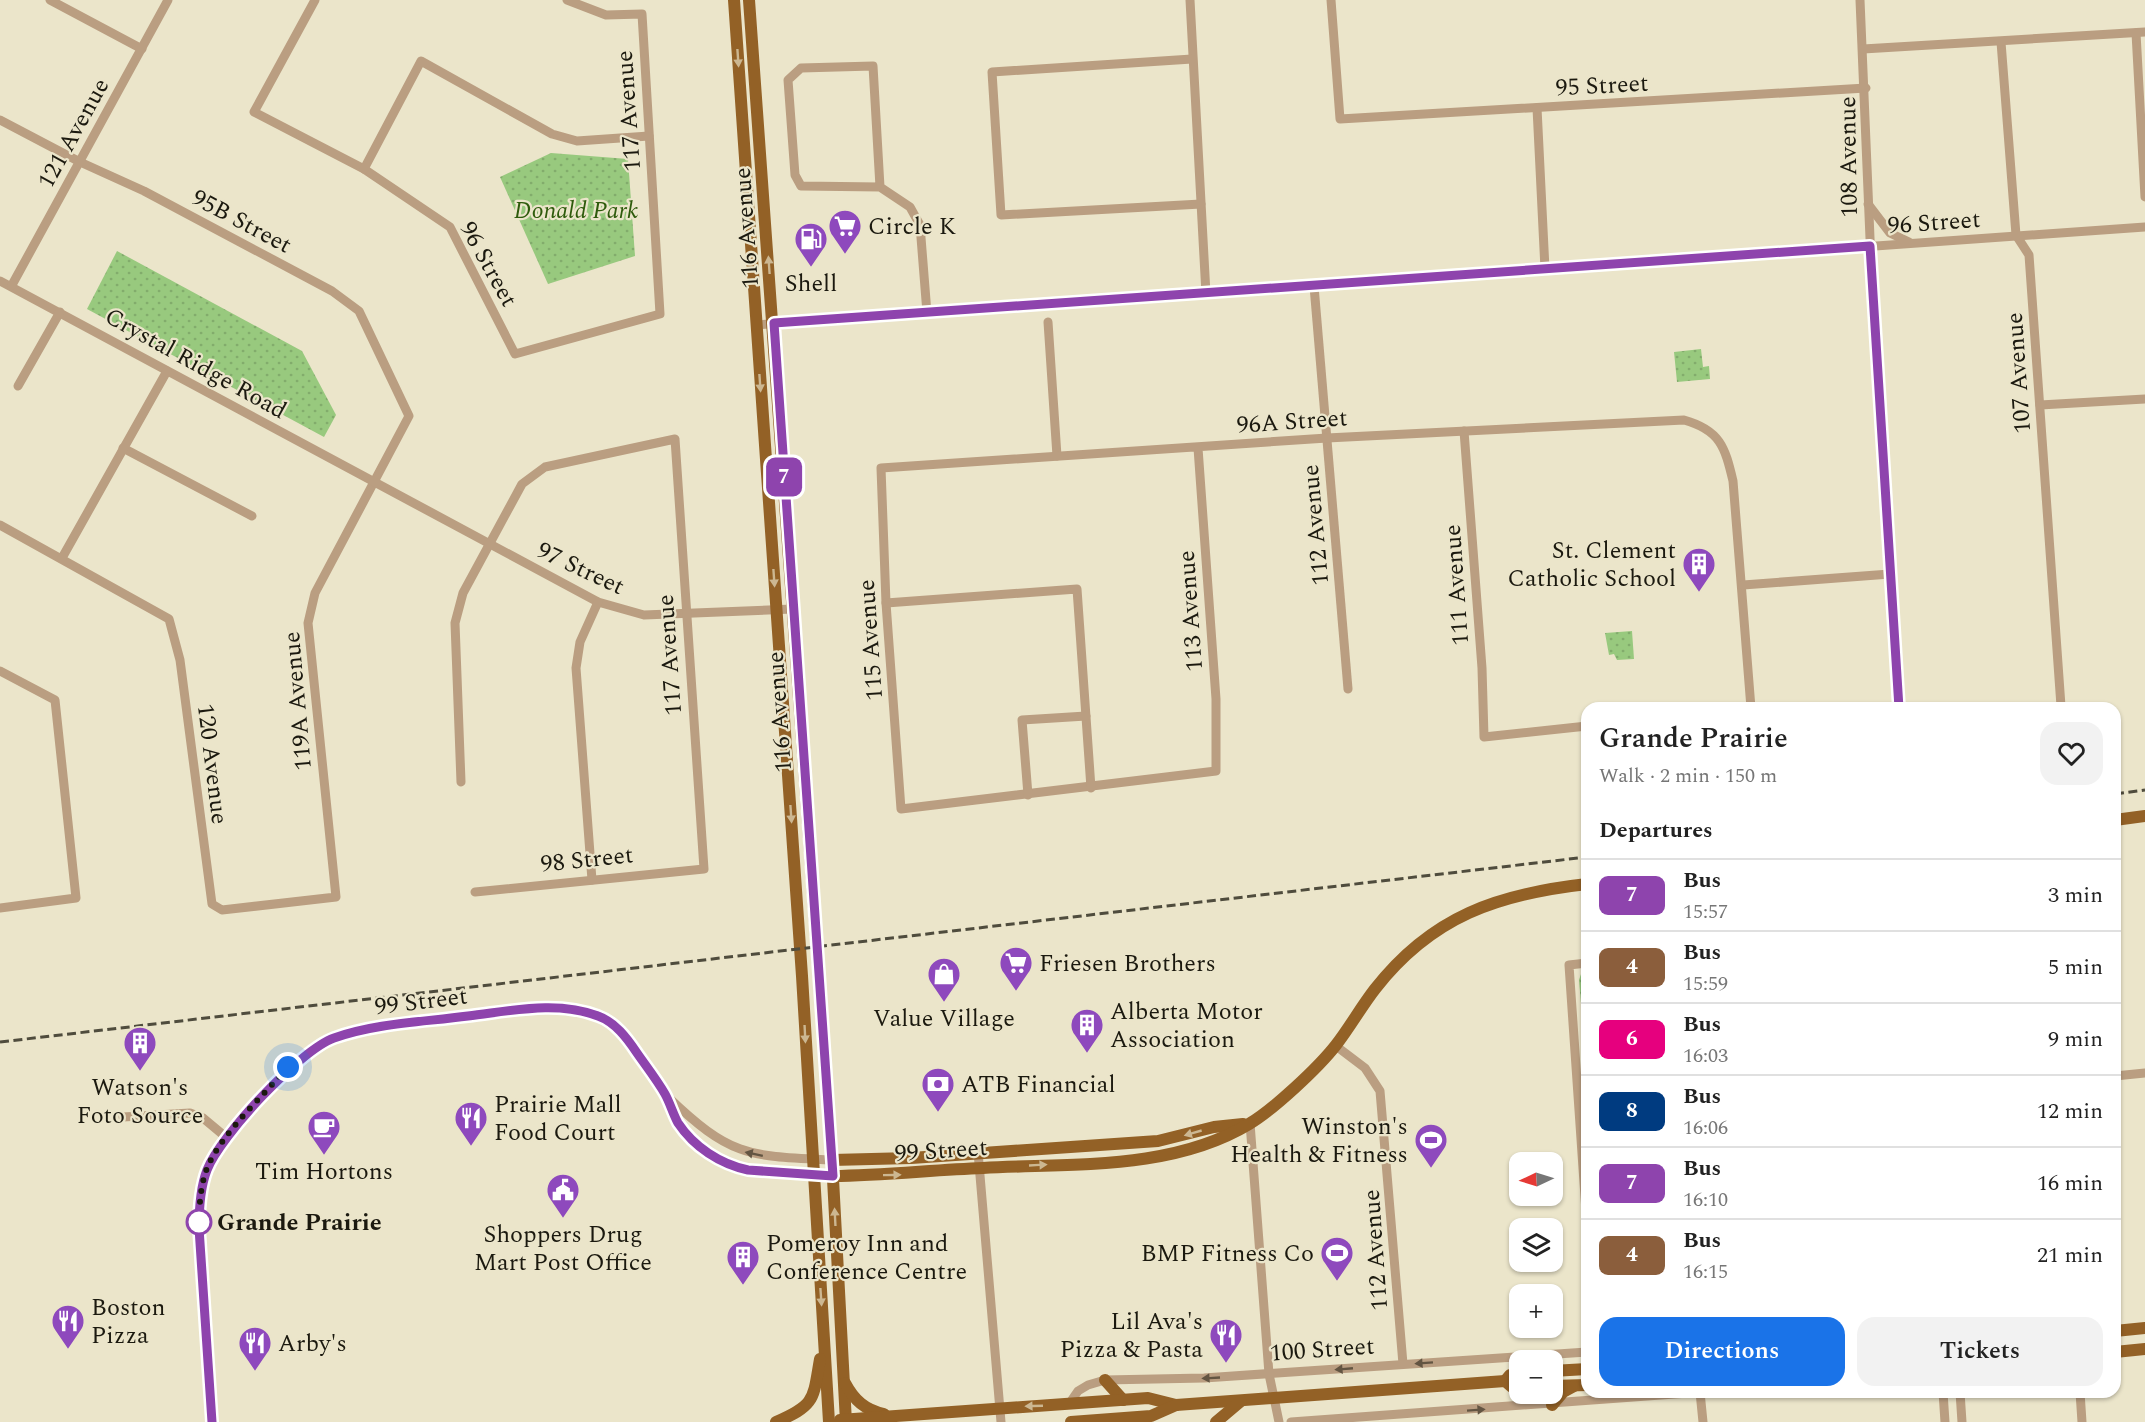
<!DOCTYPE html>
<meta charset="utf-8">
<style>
body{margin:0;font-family:Spectral,serif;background:#f2f2f2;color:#222;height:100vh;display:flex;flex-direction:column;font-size:22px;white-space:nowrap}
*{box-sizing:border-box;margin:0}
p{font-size:20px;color:#767676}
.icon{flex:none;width:33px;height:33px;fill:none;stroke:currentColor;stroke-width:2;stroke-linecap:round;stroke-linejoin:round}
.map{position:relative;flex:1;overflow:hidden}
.details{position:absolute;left:1581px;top:702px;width:540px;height:696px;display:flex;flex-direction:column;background:#fff;border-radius:18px;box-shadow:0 2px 4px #0004}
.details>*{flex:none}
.badge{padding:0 12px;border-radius:9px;font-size:21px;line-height:39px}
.needle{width:39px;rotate:266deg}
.buttons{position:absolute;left:1509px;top:1152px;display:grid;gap:12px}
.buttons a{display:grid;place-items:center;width:54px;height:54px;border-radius:12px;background:#fff;box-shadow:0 2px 4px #0004;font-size:30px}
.you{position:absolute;width:30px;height:30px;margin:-15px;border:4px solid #fff;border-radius:50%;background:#1a73e8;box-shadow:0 0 0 9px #1a73e833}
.map>.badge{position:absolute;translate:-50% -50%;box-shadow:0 0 0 3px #fff}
h2{padding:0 18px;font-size:22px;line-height:54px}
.round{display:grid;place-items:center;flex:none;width:63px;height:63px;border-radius:18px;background:#f2f2f2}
.head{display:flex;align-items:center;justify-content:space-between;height:102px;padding:0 18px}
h1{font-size:28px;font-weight:600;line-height:45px}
.action{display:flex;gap:12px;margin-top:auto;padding:12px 18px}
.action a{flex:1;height:69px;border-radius:18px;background:#1a73e8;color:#fff;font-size:24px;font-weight:600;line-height:69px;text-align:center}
.action a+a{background:#f2f2f2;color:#222}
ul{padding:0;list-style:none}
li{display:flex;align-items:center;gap:18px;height:72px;padding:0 18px;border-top:2px solid #e0e0e0}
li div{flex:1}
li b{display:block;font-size:22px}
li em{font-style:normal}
li .badge{min-width:66px;font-weight:700;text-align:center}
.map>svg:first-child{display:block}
.grass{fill:url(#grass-dots)}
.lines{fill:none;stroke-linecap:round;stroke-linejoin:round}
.minor{stroke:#ba9e81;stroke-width:9}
.major{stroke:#936126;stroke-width:12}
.rail{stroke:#4f4c3d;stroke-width:3;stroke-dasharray:9 4.5;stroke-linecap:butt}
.oneway{fill:#ccb791}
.oneway2{fill:#635542}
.line-casing{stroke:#fff;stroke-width:14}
.line{stroke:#8e44ad;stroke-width:9}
.walk{stroke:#1b190f;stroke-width:6;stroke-dasharray:0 10.8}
.stop-dot{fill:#fff;stroke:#8e44ad;stroke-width:3}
.labels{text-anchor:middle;stroke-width:4.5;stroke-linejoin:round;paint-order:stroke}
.street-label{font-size:24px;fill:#1b190f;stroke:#ebe5ca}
.park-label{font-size:24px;font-style:italic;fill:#2e5b0c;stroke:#ebe5ca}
.poi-label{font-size:24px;fill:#1b190f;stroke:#ebe5ca;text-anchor:start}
.stop-label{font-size:24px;font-weight:bold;fill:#1b190f;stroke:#ebe5ca;text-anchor:start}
</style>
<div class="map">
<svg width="2145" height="1422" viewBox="0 0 2145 1422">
<defs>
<pattern id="grass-dots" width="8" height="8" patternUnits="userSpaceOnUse" patternTransform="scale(1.5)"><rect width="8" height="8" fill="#98c97e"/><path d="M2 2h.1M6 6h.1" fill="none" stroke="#82ac6c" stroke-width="1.8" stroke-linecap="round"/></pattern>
</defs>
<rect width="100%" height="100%" fill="#ebe5ca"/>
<g class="grass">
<polygon points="551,153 628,159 635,256 548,284 500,177"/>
<polygon points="117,251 302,351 336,415 324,437 87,309"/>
<polygon points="1701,349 1703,367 1709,366 1710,379 1677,382 1674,352"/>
<polygon points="1632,631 1634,659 1617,660 1614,654 1609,655 1605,633"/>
<polygon points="1587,973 1587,1043 1584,1039 1579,980 1581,974"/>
</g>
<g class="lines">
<g class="minor">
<polyline points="50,0 142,49"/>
<polyline points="315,0 254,112 364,169 450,227 515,354 660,314 642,14 606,15 567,0"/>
<polyline points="1190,0 1206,294"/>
<polyline points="1331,0 1340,119 1866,88"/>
<polyline points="1860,0 1875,357 1899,708"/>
<polyline points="2136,33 2145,197"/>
<polyline points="2001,42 2016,235 2029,255 2061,706 2032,708"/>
<polyline points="1863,49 2145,32"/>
<polyline points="1192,59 992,72 1001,215 1201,204"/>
<polyline points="1537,108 1545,269"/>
<polyline points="0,120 80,162 144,191 332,291 359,311 409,416 315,593 308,623 336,897 222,910 212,904 180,660 169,619 0,525"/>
<polyline points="364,169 421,61 552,134 577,141 649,136"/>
<polyline points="880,187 873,66 801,68 788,80 795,175 801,186 880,187 910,207 920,225 927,313"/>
<polyline points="1868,204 1890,233 1909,242"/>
<polyline points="0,281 598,602 644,615 793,609"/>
<polyline points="12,285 168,0"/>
<polyline points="1314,286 1348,689"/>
<polyline points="1048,322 1057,456"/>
<polyline points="756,325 2145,227"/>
<polyline points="18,386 60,312"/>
<polyline points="2040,405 2145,399"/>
<polyline points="1464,431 1482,668 1484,737 1587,726"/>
<polyline points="123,448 252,516"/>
<path d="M1198,448l18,251v72l-315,38 -15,-206 -5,-135 446,-30 357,-18c36,10 41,27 49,61l18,227"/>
<polyline points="62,558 167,371"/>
<polyline points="1743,585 1890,574"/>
<polyline points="886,603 1077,589 1091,788"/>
<polyline points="0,671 55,700 76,898 0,908"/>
<polyline points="461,782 455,623 463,593 522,484 545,467 675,439 704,869 475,892"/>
<polyline points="1028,795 1022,720 1086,716"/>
<polyline points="592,880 576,668 580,642 598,602"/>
<polyline points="1587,963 1569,965 1587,1226"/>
<polyline points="1336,1046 1365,1068 1380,1091 1403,1364"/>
<polyline points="2115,1076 2145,1073"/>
<path d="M668,1097c63,60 79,59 164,63"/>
<polyline points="123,1117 190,1113 203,1118 227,1138"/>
<polyline points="1250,1123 1269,1374 1279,1422"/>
<polyline points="978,1152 1001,1422"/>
<polyline points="1700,1392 1703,1422"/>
<polyline points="1943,1392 1945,1422"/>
<polyline points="1960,1392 1962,1422"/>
<polyline points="2080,1392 2082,1422"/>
<polyline points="1069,1404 1078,1391 1088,1385 1105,1380 1204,1378 1587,1352"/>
<path d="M212,1422l-13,-194c0,-20 1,-41 8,-59 12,-29 80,-105 107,-122 14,-9 31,-13 47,-17l189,-23h15l36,10 18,13 12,14 34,49 12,28 18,21 25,19 28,9 85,6"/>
<polyline points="1291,1422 1702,1392"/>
</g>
<g class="major">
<polyline points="734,0 802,976 829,1422"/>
<polyline points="749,0 832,1160 846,1422"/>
<polyline points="2115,820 2145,816"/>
<polyline points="832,1160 911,1158 1158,1141 1214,1127 1243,1124"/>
<path d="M833,1176c51,-1 100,-6 150,-8 87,-5 188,3 266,-44 25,-15 69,-56 87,-79 14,-18 25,-38 39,-56 57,-73 123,-95 212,-105"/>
<polyline points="2115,1331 2145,1328"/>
<polyline points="2115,1352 2145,1349"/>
<polyline points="1552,1371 1587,1369"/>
<polyline points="1105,1380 1123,1400"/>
<polyline points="1505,1381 1510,1375 1520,1374"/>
<path d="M845,1383c9,17 20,27 39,31"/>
<polyline points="1552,1386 1587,1385"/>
<polyline points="1552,1405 1563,1392 1574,1386"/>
<polyline points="840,1420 1148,1398 1176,1405"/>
<path d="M776,1422c40,-17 37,-23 44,-63"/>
<polyline points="1071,1422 1151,1416 1176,1405 1505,1381 1512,1387 1520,1387"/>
<polyline points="1216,1422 1241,1401"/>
</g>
<g class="rail">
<polyline points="2115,794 2145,790"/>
<polyline points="0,1042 1587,857"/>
</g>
</g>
<defs><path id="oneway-solid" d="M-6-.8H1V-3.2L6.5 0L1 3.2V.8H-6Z" transform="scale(1.5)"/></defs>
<g class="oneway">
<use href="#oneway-solid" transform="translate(738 58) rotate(86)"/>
<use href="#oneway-solid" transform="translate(769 265) rotate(-94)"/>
<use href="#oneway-solid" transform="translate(760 383) rotate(86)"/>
<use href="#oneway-solid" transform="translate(774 578) rotate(86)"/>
<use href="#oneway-solid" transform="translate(791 814) rotate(86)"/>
<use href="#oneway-solid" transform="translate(805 1034) rotate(87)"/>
<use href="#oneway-solid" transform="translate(1193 1133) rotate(164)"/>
<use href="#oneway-solid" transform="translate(1038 1165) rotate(-3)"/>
<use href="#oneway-solid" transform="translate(892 1175) rotate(-1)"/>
<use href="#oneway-solid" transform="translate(835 1217) rotate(-93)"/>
<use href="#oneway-solid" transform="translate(821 1297) rotate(86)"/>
<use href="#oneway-solid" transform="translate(1034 1406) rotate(178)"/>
</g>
<g class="oneway2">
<use href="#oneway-solid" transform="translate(754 1154) rotate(-168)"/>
<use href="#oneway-solid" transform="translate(1424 1363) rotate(176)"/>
<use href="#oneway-solid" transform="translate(1344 1369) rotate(175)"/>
<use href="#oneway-solid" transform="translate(1211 1378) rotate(177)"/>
<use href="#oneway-solid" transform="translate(1476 1410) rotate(-4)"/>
</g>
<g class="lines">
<g class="line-casing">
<path id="line" d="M212,1422l-13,-194c0,-20 1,-40 8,-58 13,-34 93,-120 127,-132 42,-15 90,-16 134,-22 43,-5 89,-16 130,0 17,6 29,22 39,37 9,13 20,27 28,41 5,9 8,20 13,29 16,24 42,41 70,47l85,6 -59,-853 1096,-77 29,462"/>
</g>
<use href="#line" class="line"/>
<path class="walk" d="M199,1222v6c0,-20 1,-41 8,-60 15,-35 56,-72 81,-101"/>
</g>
<defs>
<g id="supermarket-pin" transform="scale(1.725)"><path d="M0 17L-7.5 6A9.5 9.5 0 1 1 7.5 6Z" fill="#8e49bd" stroke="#ebe5ca"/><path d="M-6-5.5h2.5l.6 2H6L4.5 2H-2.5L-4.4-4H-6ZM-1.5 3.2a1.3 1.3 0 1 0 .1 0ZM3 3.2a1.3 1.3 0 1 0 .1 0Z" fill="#fff"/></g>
<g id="fuel-pin" transform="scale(1.725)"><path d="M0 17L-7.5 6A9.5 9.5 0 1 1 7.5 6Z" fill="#8e49bd" stroke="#ebe5ca"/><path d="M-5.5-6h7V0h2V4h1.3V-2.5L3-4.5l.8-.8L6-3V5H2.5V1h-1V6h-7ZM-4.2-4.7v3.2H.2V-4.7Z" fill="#fff"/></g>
<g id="building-pin" transform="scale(1.725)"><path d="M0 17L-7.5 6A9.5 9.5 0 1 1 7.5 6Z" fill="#8e49bd" stroke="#ebe5ca"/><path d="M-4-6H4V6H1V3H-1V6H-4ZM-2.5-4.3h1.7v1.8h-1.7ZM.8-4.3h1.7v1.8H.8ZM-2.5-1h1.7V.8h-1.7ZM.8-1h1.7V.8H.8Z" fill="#fff"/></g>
<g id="shop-pin" transform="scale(1.725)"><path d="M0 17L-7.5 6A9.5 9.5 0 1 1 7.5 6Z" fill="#8e49bd" stroke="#ebe5ca"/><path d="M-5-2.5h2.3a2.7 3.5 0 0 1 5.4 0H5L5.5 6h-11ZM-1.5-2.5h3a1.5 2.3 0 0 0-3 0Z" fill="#fff"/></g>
<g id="bank-pin" transform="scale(1.725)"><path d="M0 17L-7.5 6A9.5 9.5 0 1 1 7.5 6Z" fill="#8e49bd" stroke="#ebe5ca"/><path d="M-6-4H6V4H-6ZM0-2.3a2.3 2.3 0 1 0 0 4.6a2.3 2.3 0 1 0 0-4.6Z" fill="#fff"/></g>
<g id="restaurant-pin" transform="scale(1.725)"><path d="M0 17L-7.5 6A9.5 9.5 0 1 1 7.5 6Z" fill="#8e49bd" stroke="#ebe5ca"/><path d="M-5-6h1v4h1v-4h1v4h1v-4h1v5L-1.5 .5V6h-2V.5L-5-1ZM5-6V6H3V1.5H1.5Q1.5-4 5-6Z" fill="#fff"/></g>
<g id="cafe-pin" transform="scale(1.725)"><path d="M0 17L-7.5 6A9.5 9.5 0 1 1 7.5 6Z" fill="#8e49bd" stroke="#ebe5ca"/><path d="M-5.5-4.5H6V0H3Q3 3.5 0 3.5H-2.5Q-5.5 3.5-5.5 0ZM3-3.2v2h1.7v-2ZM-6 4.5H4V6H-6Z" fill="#fff"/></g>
<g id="stadium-pin" transform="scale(1.725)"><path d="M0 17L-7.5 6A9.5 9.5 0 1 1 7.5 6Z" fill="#8e49bd" stroke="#ebe5ca"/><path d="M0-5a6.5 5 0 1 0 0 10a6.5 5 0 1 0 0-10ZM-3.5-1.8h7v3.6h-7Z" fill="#fff"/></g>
<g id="civic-pin" transform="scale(1.725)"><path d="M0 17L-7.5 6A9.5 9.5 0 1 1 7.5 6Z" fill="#8e49bd" stroke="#ebe5ca"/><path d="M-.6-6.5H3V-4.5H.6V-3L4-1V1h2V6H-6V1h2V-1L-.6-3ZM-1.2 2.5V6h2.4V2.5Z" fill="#fff"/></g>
</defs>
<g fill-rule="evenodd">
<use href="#supermarket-pin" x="845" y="226"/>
<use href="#fuel-pin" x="811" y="239"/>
<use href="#building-pin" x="1699" y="564"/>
<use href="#supermarket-pin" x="1016" y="963"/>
<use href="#shop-pin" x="944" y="974"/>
<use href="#building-pin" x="1087" y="1025"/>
<use href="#building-pin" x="140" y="1043"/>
<use href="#bank-pin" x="938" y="1084"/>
<use href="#restaurant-pin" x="471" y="1118"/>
<use href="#cafe-pin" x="324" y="1127"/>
<use href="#stadium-pin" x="1431" y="1140"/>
<use href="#civic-pin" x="563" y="1190"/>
<use href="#stadium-pin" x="1337" y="1253"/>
<use href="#building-pin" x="743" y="1257"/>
<use href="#restaurant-pin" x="68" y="1321"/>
<use href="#restaurant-pin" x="1226" y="1335"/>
<use href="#restaurant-pin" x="255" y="1343"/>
</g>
<circle class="stop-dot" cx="199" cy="1222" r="12"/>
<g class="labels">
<g class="street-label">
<text transform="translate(1602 85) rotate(-3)" y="8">95 Street</text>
<text transform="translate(628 111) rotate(-94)" y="8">117 Avenue</text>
<text transform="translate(73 133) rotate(-61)" y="8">121 Avenue</text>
<text transform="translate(1848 157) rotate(-91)" y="8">108 Avenue</text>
<text transform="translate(242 221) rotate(28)" y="8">95B Street</text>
<text transform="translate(1934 222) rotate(-4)" y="8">96 Street</text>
<text transform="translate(746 228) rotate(-94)" y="8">116 Avenue</text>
<text transform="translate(489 264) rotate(61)" y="8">96 Street</text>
<text transform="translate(196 363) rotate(29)" y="8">Crystal Ridge Road</text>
<text transform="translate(2018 373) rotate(-94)" y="8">107 Avenue</text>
<text transform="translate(1292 421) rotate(-4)" y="8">96A Street</text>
<text transform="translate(1315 525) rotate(-95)" y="8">112 Avenue</text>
<text transform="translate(581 568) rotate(25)" y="8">97 Street</text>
<text transform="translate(1456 585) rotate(-94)" y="8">111 Avenue</text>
<text transform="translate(1190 611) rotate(-94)" y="8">113 Avenue</text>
<text transform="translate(870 640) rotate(-94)" y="8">115 Avenue</text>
<text transform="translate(669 655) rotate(-94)" y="8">117 Avenue</text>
<text transform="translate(297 701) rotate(-95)" y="8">119A Avenue</text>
<text transform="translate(779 712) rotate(-94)" y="8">116 Avenue</text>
<text transform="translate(213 764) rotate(83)" y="8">120 Avenue</text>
<text transform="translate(587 859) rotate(-6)" y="8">98 Street</text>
<text transform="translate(421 1001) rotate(-7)" y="8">99 Street</text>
<text transform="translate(941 1150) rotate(-4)" y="8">99 Street</text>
<text transform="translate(1375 1250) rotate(-94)" y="8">112 Avenue</text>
<text transform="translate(1322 1349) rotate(-4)" y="8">100 Street</text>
</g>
<g class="park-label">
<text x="576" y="218">Donald Park</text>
</g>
<g class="poi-label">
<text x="868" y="234">Circle K</text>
<text x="811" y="291" text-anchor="middle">Shell</text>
<text x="1676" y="558" text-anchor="end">St. Clement<tspan x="1676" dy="28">Catholic School</tspan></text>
<text x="1039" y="971">Friesen Brothers</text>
<text x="1110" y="1019">Alberta Motor<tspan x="1110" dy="28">Association</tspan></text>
<text x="944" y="1026" text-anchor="middle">Value Village</text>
<text x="961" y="1092">ATB Financial</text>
<text x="140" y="1095" text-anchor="middle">Watson's<tspan x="140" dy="28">Foto Source</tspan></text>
<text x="494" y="1112">Prairie Mall<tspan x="494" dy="28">Food Court</tspan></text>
<text x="1408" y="1134" text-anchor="end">Winston's<tspan x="1408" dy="28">Health &amp; Fitness</tspan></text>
<text x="324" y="1179" text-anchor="middle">Tim Hortons</text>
<text x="563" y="1242" text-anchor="middle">Shoppers Drug<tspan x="563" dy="28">Mart Post Office</tspan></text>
<text x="766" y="1251">Pomeroy Inn and<tspan x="766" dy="28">Conference Centre</tspan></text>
<text x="1314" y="1261" text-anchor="end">BMP Fitness Co</text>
<text x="91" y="1315">Boston<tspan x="91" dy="28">Pizza</tspan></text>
<text x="1203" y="1329" text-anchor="end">Lil Ava's<tspan x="1203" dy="28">Pizza &amp; Pasta</tspan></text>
<text x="278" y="1351">Arby's</text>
</g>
<g class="stop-label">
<text x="217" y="1230">Grande Prairie</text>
</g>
</g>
</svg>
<div class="buttons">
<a><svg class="needle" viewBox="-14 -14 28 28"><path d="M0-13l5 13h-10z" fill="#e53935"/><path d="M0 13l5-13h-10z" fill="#767676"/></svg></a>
<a><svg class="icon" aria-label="layers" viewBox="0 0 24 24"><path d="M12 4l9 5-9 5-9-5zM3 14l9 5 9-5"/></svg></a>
<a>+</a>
<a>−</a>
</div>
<div class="you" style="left:288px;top:1067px"></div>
<b class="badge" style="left:784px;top:477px;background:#8e44ad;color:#fff">7</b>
<section class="details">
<div class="head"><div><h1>Grande Prairie</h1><p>Walk · 2 min · 150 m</p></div><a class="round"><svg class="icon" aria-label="heart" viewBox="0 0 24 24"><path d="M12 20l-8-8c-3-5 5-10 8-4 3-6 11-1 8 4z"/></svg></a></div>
<h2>Departures</h2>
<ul>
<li><span class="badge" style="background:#8e44ad;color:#fff">7</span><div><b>Bus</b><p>15:57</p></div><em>3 min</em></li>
<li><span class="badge" style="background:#8b5e3c;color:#fff">4</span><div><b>Bus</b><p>15:59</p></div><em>5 min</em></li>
<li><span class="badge" style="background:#e6007e;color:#fff">6</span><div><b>Bus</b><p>16:03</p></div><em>9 min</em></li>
<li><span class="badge" style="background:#003b80;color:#fff">8</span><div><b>Bus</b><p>16:06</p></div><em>12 min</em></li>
<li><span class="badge" style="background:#8e44ad;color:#fff">7</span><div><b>Bus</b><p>16:10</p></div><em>16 min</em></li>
<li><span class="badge" style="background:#8b5e3c;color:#fff">4</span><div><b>Bus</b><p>16:15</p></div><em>21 min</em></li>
</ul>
<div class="action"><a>Directions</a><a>Tickets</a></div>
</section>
</div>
